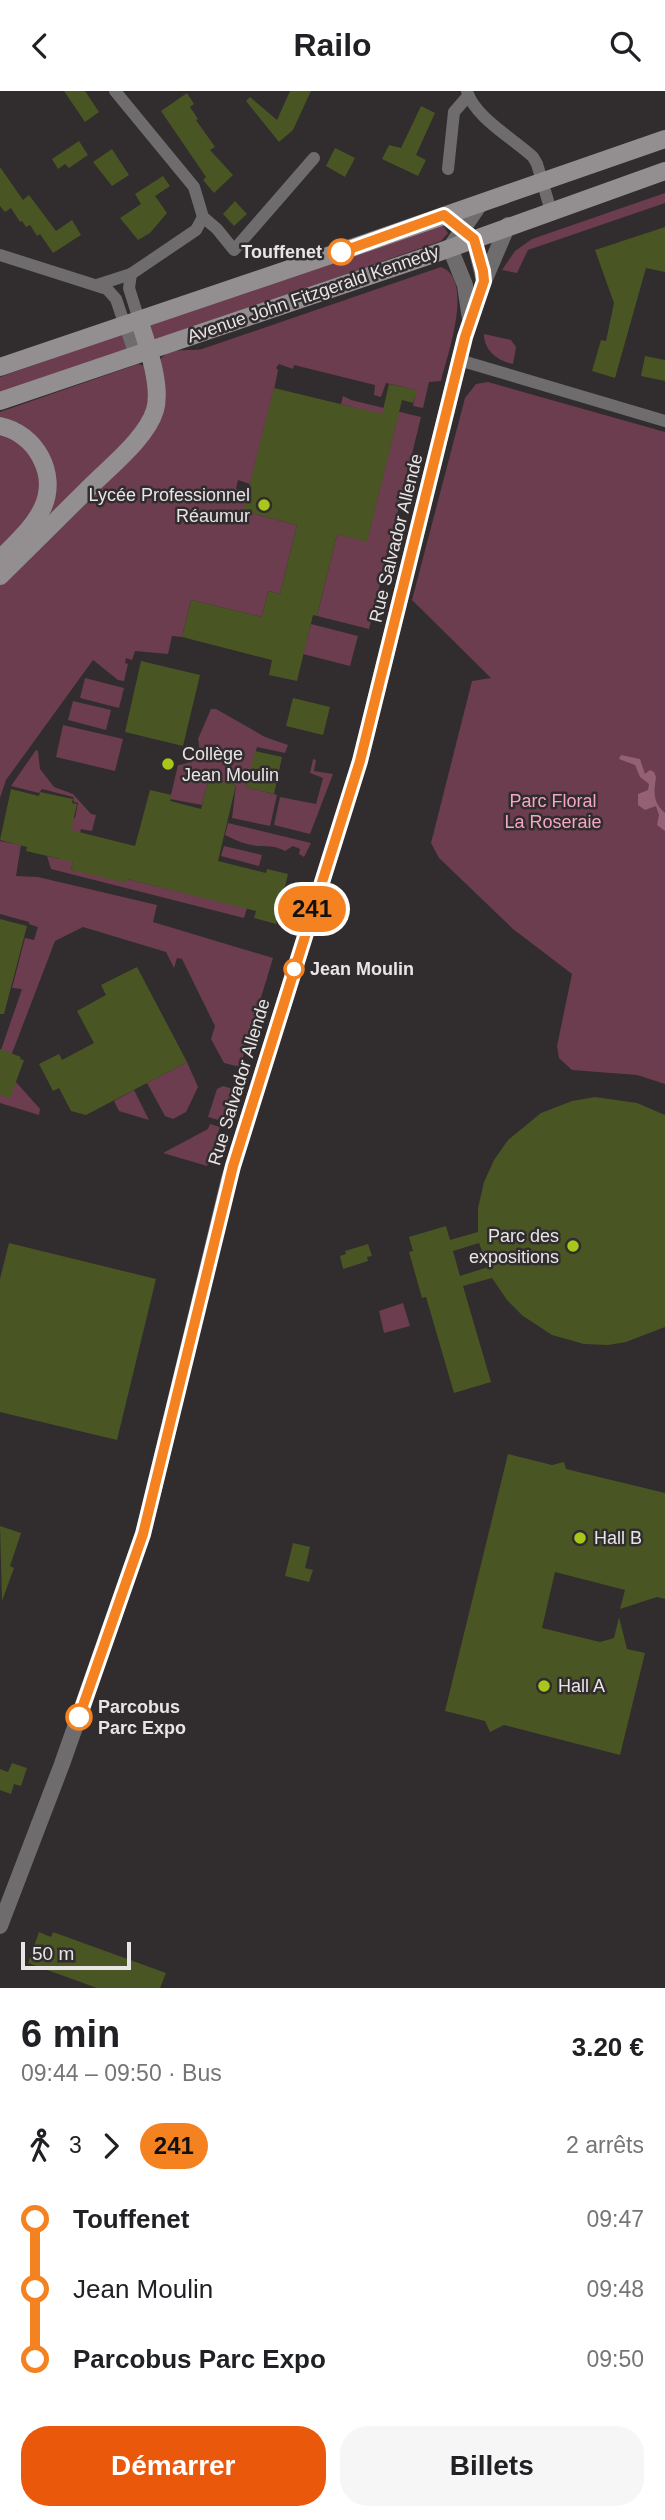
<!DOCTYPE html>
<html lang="fr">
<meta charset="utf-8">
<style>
body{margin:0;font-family:Arial,sans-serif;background:#f6f6f6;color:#202124;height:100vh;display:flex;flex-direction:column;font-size:26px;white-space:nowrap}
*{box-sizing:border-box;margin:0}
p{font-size:23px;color:#757577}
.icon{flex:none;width:38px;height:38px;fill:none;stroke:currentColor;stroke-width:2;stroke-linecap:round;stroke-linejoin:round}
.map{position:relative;height:1897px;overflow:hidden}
.side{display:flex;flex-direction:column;background:#fff;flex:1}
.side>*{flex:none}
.badge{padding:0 14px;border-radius:23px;font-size:24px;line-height:46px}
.scale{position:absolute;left:21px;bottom:18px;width:110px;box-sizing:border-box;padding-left:7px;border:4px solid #e9e5e6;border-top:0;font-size:19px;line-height:24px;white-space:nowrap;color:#e9e5e6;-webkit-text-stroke:5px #312c2d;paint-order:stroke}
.map>.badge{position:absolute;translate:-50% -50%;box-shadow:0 0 0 4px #fff}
.legs{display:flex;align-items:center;gap:10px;height:77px;padding:0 21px;font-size:23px}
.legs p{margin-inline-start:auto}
.head{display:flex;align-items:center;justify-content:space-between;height:119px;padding:0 21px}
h1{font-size:38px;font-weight:800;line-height:52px}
.primary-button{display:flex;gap:14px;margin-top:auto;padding:14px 21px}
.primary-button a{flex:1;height:80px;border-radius:28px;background:#ea580c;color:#fff;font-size:28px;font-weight:800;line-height:80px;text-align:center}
.primary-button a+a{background:#f6f6f6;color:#202124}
ul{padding:0 21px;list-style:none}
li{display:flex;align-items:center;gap:24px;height:70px;font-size:26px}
li i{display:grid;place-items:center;width:10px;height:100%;margin:0 9px;background:currentColor}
li i::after{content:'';width:18px;height:18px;margin:-9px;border:5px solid;border-radius:50%;background:#fff}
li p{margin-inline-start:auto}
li:first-child i{background:linear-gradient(#0000 50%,currentColor 0)}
li:last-child i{background:linear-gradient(currentColor 50%,#0000 0)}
header{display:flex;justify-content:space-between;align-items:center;height:91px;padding:0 21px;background:#fff;font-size:32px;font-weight:800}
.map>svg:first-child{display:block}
.green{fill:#6b3d4f}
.water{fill:#946074}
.building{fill:#4a5524;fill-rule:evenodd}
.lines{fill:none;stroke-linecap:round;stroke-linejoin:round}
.minor{stroke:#6e6c6d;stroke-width:12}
.tertiary{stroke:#6e6c6d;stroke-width:16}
.secondary{stroke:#938f90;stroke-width:18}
.line-1-casing{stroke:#fff;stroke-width:16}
.line-1{stroke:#f58220;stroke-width:10}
.stop-1-dot{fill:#fff;stroke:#f58220;stroke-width:3.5}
.poi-dot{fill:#a9c71b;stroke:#312c2d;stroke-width:2.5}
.labels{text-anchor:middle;stroke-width:5;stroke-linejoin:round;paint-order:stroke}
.stop-label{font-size:18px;font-weight:bold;fill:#e9e5e6;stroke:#312c2d;text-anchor:start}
.street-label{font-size:18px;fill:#e9e5e6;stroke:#312c2d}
.poi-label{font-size:18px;fill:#e9e5e6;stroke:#312c2d;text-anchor:start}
.park-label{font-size:18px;fill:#f6a6c4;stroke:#312c2d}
</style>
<header><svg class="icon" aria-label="back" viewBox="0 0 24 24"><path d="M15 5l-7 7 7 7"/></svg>Railo<svg class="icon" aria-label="search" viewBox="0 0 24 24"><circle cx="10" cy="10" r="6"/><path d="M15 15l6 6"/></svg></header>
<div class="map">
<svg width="665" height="1897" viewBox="0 0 665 1897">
<rect width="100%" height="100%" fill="#312c2d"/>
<g class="green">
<polygon points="665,102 665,112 528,159 517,182 502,179 515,160 532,148"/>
<polygon points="442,133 448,142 441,150 155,250 148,234"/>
<path d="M441,176c34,12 6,89 0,114l-12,1 -6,26 -10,-2 3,-16 -30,-7 -5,14 -7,-2 1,-10 -81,-20 -1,4 -14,-5 -3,4 2,2 -3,15 -25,99 -12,-4 -2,9 12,4 -4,18 53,14 -17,69 -12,-3 -6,26 -71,-17 -9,37 -10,-1 -4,18 -33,-3 -3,9 -6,-2 -1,5 3,1 -4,17 -6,-1 -25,-20 -87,120 -6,18v-216l153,-151 6,-70c10,-15 28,-9 43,-12z"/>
<path d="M484,243l27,6 5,7 -3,17c-15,-3 -29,-13 -29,-30z"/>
<polygon points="119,244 122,244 130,257 0,304 0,286"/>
<polygon points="138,273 145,275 150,303 144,331 52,423 49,420 30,341 19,332 0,326 0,321"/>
<polygon points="488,291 665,341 665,993 637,984 572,979 559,967 557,955 572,883 513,838 439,767 431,752 472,590 491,587 412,509 465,307 476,293"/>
<polygon points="343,305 351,309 421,326 369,538 317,525 337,443 367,450 397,328 341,313"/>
<path d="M0,344c34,4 50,49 33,78 -8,13 -23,25 -33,37z"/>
<polygon points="311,533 358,545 350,575 303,563"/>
<polygon points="85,587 124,597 119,617 80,607"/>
<polygon points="73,610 111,619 106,639 68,629"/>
<path d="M211,618h5l49,28 23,8 -3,8 -28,-6 -11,40 31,8 -7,31 -38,-8 4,-33 -27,-7 -7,27 -32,-6 8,-34c14,-1 24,-11 20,-26z"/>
<polygon points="63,634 123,648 115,680 56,666"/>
<polygon points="36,659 38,660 40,678 54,696 73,703 91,723 96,724 92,740 81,738 71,779 127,788 247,817 244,827 51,778 47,765 59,768 69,726 75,727 78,712 74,711 73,706 42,698 39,702 11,695"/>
<polygon points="313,668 316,669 314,680 333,683 310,743 274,734 280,706 316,713 323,687 310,682"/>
<path d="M228,732l83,20 -7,14 -5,-3 1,-5 -7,-3 -8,5c-11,-7 -26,-3 -38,-7 -8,-2 -15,-6 -22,-9z"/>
<polygon points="0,750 21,754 16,785 38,786 157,814 153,831 273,867 240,976 224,972 211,948 215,935 182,868 177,867 174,877 166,861 83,836 55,850 11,965 0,962 22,898 12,897 25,847 34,849 38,836 29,833 29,831 0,823"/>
<polygon points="224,755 262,764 259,775 221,765"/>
<polygon points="187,971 198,996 186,1021 173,1028 165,1025 147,992"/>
<polygon points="16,991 40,1018 39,1024 0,1012 0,1004"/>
<polygon points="223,995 233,998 222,1030 208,1026 217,998"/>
<polygon points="134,999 149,1029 119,1020 114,1010"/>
<polygon points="210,1033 220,1036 207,1075 163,1062 208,1038"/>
<polygon points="403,1212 410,1235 384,1242 379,1220"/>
</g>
<path class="water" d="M621,664l19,4 5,15 5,-4 4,2 2,5c-2,14 -4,25 9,36v18l-8,-6 2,-10 -3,-9 -11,4 -7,-5v-11l10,-4 1,-6 -9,-7 -5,-12 -16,-6z"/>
<g class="building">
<polygon points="64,0 85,0 99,21 85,31"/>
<polygon points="290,0 311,0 293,39 279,51 246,10 250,6 277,29"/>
<polygon points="187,2 194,13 190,16 198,28 196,29 215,56 210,59 233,84 214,102 203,89 206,86 161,20"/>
<polygon points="421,15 435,22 416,64 426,69 418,85 382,68 389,54 401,57"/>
<polygon points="79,50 88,64 69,77 65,73 58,78 52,68"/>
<polygon points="335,57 355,67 345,86 326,75"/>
<polygon points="112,58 129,84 112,95 93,71"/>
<polygon points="0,76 23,109 29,104 56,140 72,129 81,144 53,162 40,143 37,145 30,134 26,136 22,130 20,131 11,117 5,121 0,115"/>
<polygon points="163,85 170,95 155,105 167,122 150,142 138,149 120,127 141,113 135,103"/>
<polygon points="235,110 247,123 234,135 223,123"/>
<polygon points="665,136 665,181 646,177 615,287 592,280 601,249 606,250 614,212 595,159"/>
<polygon points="645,265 665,269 665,290 641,285"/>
<polygon points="389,293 417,299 413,312 402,309 367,451 337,443 317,525 313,524 297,590 269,584 272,569 182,546 191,509 262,526 268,500 280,503 297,434 243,420 274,297 382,323"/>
<polygon points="141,570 200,584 183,655 125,641"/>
<polygon points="293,607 330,616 323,644 286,635"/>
<polygon points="255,660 282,666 274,703 246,696"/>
<polygon points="209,687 236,694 218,770 266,782 267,778 288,783 276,833 254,827 256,820 127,788 126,792 71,779 73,771 26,760 27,756 0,749 11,698 39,705 40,701 73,708 72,712 77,713 71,739 135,755 150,699 172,704 170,710 201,718"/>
<polygon points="0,828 27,835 4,923 0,923"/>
<polygon points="137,876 187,971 86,1024 71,1020 59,997 53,1000 39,973 59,963 62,969 94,952 77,920 106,904 101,894"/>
<polygon points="0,958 21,966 20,968 24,969 10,1007 0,1004"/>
<path d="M595,1006l42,6 28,12v212l-39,15 -18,3 -24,-1 -32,-9 -29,-19 -16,-16 -15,-22 -29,8 28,96 -37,11 -28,-96 -4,1 -13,-46 4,-1 -4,-14 37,-11 4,14 28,-8v-24l6,-26 10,-22 14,-20 33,-27 31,-12zM479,1152l9,24 -28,9 -7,-25z"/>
<polygon points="9,1152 156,1188 117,1349 0,1321 0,1188"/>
<polygon points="368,1153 372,1165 367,1166 368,1170 343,1178 340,1165 346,1163 345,1160"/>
<polygon points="508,1363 552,1374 564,1371 566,1378 665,1402 665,1508 657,1506 620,1518 625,1499 555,1481 542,1537 600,1551 614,1547 619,1526 627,1558 645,1562 620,1664 504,1634 490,1641 485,1630 445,1620"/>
<polygon points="0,1435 21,1442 10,1475 14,1477 2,1510"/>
<polygon points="293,1452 310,1456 305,1477 313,1479 309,1491 285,1485"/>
<polygon points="12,1672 27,1677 21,1695 14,1693 11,1703 0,1699 0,1678 8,1681"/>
<polygon points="39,1841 51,1846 53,1841 166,1882 160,1897 97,1897 28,1872"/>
</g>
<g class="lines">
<g class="minor">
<polyline points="115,0 194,96 203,126 217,138 234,159 314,67"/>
<path d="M467,0c7,26 47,48 66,66l4,7 14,47"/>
<polyline points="448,78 454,21 468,5"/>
<polyline points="0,164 107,198 116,208 135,264"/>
<polyline points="131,183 129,197 139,229"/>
<polyline points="97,194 131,183 196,139 203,126"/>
<polyline points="459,269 665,330"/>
</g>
<g class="tertiary">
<polyline points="444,124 474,148 484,190"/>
<polyline points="470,228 465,194 450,157 480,113"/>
<polyline points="0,1835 62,1673 143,1443 229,1088 360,670 465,246 484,190 508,134"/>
</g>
<g class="secondary">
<polyline points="0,276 363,153 665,48"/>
<polyline points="0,310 431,164 665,80"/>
<path d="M0,335c35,7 58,47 43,81 -9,20 -28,37 -43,52"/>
<path d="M0,485c31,-31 62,-61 93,-92 19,-19 54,-47 62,-74 7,-24 -8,-66 -16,-90"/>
</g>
</g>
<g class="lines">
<g class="line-1-casing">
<polyline id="line-1" points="79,1626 143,1443 233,1075 360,670 465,246 484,190 483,180 474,148 444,124 341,161"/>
</g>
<use href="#line-1" class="line-1"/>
</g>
<g class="stop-1-dot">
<circle cx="341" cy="161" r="12"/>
<circle cx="294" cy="878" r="9"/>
<circle cx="79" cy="1626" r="12"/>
</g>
<g class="poi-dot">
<circle cx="264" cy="414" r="7"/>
<circle cx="168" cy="673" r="7"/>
<circle cx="573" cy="1155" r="7"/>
<circle cx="580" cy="1447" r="7"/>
<circle cx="544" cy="1595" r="7"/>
</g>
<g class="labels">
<g class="stop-label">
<text x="322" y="167" text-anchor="end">Touffenet</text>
<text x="310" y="884">Jean Moulin</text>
<text x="98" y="1622">Parcobus<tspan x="98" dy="21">Parc Expo</tspan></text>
</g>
<g class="street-label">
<text transform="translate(313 203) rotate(-19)" y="6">Avenue John Fitzgerald Kennedy</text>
<text transform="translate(396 447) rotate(-76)" y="6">Rue Salvador Allende</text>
<text transform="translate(239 991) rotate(-73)" y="6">Rue Salvador Allende</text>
</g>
<g class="poi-label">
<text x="250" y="410" text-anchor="end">Lycée Professionnel<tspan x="250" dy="21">Réaumur</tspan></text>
<text x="182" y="669">Collège<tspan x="182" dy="21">Jean Moulin</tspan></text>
<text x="559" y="1151" text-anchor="end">Parc des<tspan x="559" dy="21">expositions</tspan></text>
<text x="594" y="1453">Hall B</text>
<text x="558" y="1601">Hall A</text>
</g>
<g class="park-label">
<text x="553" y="716">Parc Floral<tspan x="553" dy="21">La Roseraie</tspan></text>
</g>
</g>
</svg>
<div class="scale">50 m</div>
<b class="badge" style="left:312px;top:818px;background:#f58220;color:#111">241</b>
</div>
<section class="side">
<div class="head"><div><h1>6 min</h1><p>09:44 – 09:50 · Bus</p></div><b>3.20 €</b></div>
<div class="legs"><svg class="icon" aria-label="walk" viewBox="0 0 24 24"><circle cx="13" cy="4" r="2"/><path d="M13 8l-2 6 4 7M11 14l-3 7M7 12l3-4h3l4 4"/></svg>3<svg class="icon" aria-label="forward" viewBox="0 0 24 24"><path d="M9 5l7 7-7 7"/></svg><b class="badge" style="background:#f58220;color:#111">241</b><p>2 arrêts</p></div>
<ul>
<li><i style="color:#f58220"></i><b>Touffenet</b><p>09:47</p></li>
<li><i style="color:#f58220"></i><span>Jean Moulin</span><p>09:48</p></li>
<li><i style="color:#f58220"></i><b>Parcobus Parc Expo</b><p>09:50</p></li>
</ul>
<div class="primary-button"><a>Démarrer</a><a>Billets</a></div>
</section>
